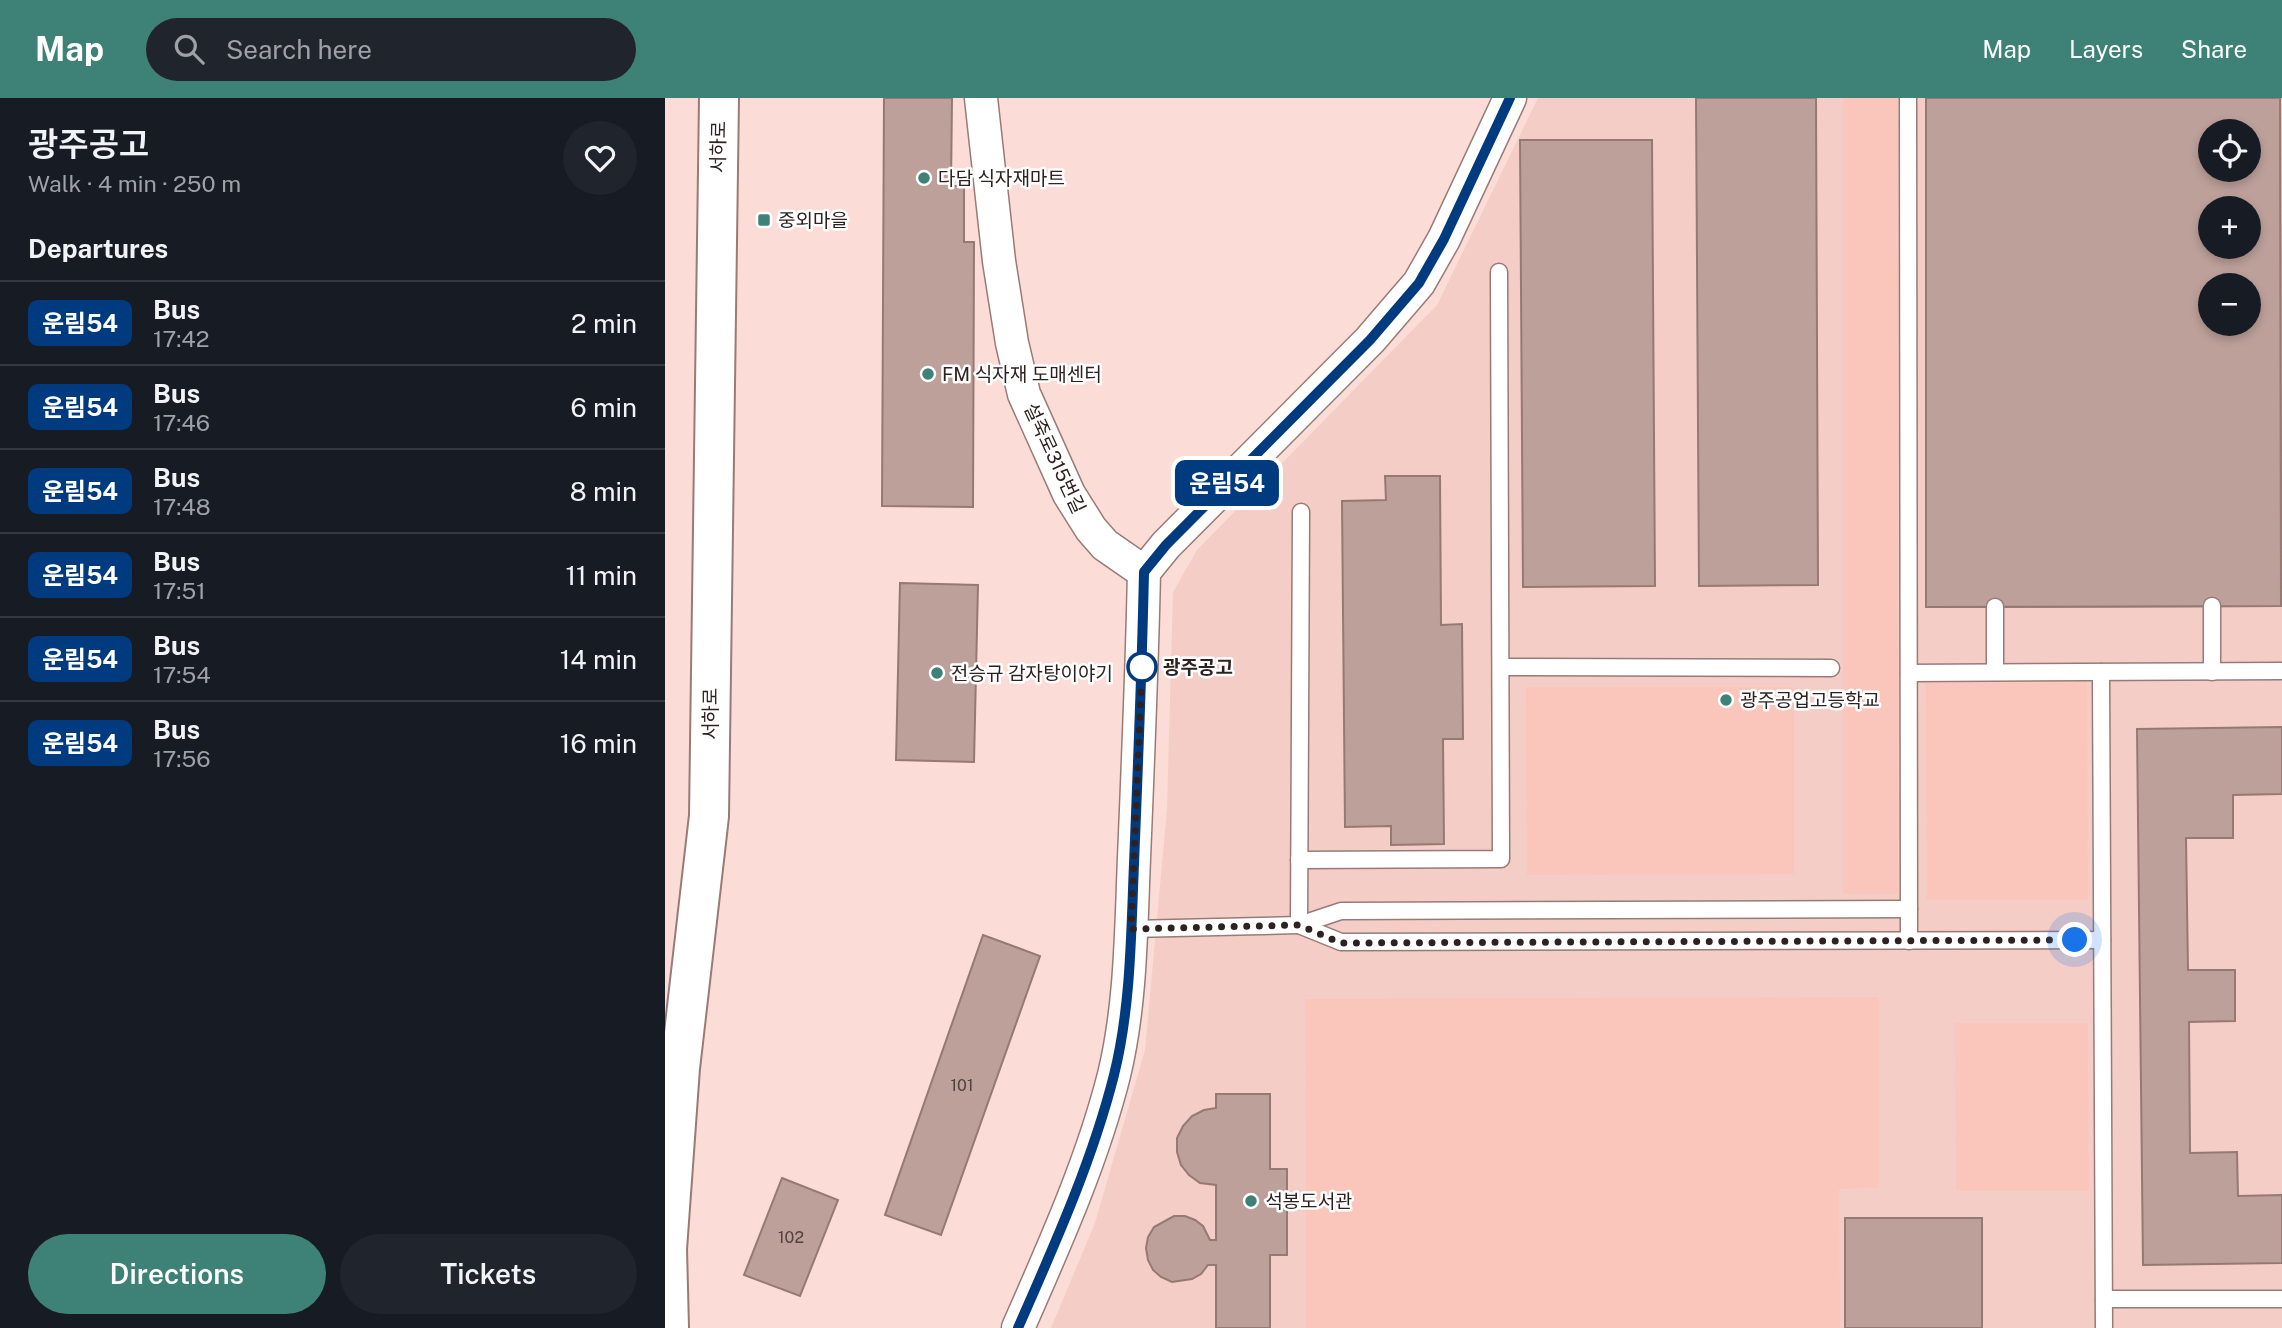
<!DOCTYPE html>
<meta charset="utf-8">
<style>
body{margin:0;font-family:"Public Sans","Noto Sans KR",sans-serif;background:#20242c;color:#f1f3f6;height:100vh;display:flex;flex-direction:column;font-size:26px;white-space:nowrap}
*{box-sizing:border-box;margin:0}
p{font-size:23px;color:#9ea1a6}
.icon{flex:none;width:38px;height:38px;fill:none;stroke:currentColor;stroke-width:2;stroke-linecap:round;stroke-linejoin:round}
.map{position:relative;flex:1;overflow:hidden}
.panel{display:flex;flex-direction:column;background:#171b24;width:665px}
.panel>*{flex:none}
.badge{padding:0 14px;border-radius:10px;font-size:24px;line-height:46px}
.tools{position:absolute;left:1533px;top:21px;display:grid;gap:14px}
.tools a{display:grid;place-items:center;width:63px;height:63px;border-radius:50%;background:#171b24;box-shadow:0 4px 10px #0003;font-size:35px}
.you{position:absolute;width:35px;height:35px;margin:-18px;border:5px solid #fff;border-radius:50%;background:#1a73e8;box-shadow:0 0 0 10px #1a73e833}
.map>.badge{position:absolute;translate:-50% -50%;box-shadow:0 0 0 4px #fff}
h2{padding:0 28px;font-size:26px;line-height:63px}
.round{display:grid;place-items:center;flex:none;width:74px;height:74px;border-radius:37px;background:#20242c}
.headline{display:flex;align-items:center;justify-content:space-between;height:119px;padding:0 28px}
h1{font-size:33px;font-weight:600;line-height:52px}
.primary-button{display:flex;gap:14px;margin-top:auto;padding:14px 28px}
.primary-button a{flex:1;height:80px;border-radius:42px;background:#3e8277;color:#fff;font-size:28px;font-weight:600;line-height:80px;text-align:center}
.primary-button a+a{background:#20242c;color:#f1f3f6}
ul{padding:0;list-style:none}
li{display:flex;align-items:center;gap:21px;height:84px;padding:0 28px;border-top:2px solid #363941}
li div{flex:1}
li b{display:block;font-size:26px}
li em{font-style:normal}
li .badge{min-width:77px;font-weight:700;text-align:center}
header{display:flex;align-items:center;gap:42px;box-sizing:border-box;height:98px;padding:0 35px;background:#3e8277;color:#fff}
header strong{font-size:33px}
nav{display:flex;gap:38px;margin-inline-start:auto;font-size:24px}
.search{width:490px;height:63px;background:#20242c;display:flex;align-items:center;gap:18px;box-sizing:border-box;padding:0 24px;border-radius:38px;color:#9ea1a6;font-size:26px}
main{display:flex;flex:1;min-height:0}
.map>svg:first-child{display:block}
.built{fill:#f4cdc6;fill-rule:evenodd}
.green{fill:#fac6bc}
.building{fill:#bda09a;stroke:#957973;stroke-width:2;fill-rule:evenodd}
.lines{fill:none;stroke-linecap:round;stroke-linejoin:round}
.lane-casing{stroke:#987b76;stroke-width:19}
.street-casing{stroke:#987b76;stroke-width:35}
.secondary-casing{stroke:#987b76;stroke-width:42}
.lane{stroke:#fff;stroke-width:16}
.street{stroke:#fff;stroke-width:32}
.secondary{stroke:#fff;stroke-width:38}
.line-casing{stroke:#fff;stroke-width:16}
.line{stroke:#003b80;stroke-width:10}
.walk{stroke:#2e2220;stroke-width:7;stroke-dasharray:0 12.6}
.poi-dot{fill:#3e8277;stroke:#fff;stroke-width:2.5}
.stop-dot{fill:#fff;stroke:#003b80;stroke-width:3.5}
.labels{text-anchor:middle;stroke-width:5;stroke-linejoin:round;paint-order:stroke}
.number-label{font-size:16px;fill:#52423e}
.street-label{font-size:19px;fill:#2e2220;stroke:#fff}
.poi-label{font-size:19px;fill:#2e2220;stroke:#fff;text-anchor:start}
.stop-label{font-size:19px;font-weight:bold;fill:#2e2220;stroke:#fff;text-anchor:start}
</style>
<header>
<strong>Map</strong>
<div class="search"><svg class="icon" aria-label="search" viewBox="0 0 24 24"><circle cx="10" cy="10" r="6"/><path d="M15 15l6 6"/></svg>Search here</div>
<nav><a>Map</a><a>Layers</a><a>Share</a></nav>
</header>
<main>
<section class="panel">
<div class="headline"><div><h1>광주공고</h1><p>Walk · 4 min · 250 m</p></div><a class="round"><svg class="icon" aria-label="heart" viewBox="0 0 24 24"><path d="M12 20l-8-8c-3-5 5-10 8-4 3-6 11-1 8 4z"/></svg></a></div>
<h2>Departures</h2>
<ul>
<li><span class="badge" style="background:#003b80;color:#fff">운림54</span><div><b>Bus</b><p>17:42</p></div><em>2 min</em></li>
<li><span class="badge" style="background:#003b80;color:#fff">운림54</span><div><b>Bus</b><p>17:46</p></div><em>6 min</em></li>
<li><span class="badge" style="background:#003b80;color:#fff">운림54</span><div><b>Bus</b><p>17:48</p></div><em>8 min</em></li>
<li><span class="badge" style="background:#003b80;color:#fff">운림54</span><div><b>Bus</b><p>17:51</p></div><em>11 min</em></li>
<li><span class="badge" style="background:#003b80;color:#fff">운림54</span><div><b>Bus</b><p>17:54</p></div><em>14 min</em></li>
<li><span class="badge" style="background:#003b80;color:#fff">운림54</span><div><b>Bus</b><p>17:56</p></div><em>16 min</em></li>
</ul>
<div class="primary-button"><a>Directions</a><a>Tickets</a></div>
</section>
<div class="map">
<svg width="1617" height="1230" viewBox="0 0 1617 1230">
<rect width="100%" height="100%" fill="#fcdcd6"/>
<path class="built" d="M873,0h744v1230h-1231l44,-105 50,-173 22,-241 6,-217 24,-42 240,-245zM1545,33h39v39h-39zM1545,110h39v39h-39zM1545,187h39v39h-39z"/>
<g class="green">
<rect x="1178" y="0" width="55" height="796"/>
<polygon points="1422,584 1423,802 1262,802 1261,585"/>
<polygon points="861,589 1129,589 1129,776 862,777"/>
<polygon points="1214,899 1214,1090 1174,1091 1175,1230 641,1230 640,901"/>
<polygon points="1290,925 1423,925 1424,1093 1291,1093"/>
</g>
<g class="building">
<polygon points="219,0 287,0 286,88 299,88 299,144 309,144 308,409 217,408"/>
<polygon points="1031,0 1151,0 1153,487 1034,488"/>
<path d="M1261,0h354l1,508 -355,1zM1545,33h39v39h-39zM1510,96v254h-126v-253zM1545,110h39v39h-39zM1545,187h39v39h-39z"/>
<path d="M1261,0h354l1,508 -355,1zM1545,33h39v39h-39zM1545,110h39v39h-39zM1545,187h39v39h-39z"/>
<polygon points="855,42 987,42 990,488 858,489"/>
<polygon points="720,378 775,378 776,527 797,526 798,641 778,641 779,746 726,747 726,728 680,729 677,403 721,402"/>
<polygon points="235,485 313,487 309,664 231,662"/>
<polygon points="1617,629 1617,696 1568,697 1568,740 1521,740 1523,872 1570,872 1570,923 1524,924 1525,1055 1572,1054 1573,1098 1617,1097 1617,1165 1478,1167 1472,631"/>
<polygon points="318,837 375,858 276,1137 220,1117"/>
<polygon points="551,996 605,996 605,1071 622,1071 622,1157 605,1157 605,1230 551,1230 551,1167 543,1167 536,1176 527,1181 507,1184 496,1179 488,1172 483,1162 481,1150 483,1139 489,1129 509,1118 520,1118 530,1122 538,1128 545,1142 551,1142 551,1087 535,1085 524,1077 516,1067 512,1054 512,1040 518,1028 527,1018 539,1012 551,1010"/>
<polygon points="117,1080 173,1102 135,1198 79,1177"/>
<rect x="1180" y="1120" width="137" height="110"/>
</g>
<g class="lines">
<g class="lane-casing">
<g id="lane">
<polyline points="1243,0 1244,843"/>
<polyline points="1547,508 1547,574"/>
<polyline points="1330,509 1330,574"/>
<polyline points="836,569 1166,570"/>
<polyline points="1436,574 1439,1230"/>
<polyline points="1244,575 1617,573"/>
<polyline points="634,762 836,761 834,174"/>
<polyline points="634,827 676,844 1437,842"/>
<polyline points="634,827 636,414"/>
<polyline points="466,831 634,827 676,813 1244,811"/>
<polyline points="1439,1201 1617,1201"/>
</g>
</g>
<g class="street-casing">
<g id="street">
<polyline points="316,0 334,163 347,245 359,296 404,396 426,431 440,447 479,474"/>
<path d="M353,1230c36,-82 74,-166 96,-253 17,-70 17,-145 20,-217 4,-95 8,-191 10,-286l22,-27 204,-205 49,-57 25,-44 66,-141"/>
</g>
</g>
<g class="secondary-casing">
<polyline id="secondary" points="4,1230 2,1151 15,970 44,718 54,0"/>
</g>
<use href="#lane" class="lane"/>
<use href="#street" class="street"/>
<use href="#secondary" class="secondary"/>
</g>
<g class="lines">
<g class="line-casing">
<path id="line" d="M353,1230c36,-82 74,-166 96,-253 17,-68 17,-142 20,-211 4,-98 8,-195 10,-292l22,-27 204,-205 49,-57 25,-44 66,-141"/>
</g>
<use href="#line" class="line"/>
<polyline class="walk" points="477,569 466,831 634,827 676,845 1410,842"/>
</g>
<g class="poi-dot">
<circle cx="259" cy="80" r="7"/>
<rect x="92" y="115" width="14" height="14" rx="3.5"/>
<circle cx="263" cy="276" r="7"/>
<circle cx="272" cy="575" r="7"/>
<circle cx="1061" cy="602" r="7"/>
<circle cx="586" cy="1103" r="7"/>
</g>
<circle class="stop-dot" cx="477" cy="569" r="14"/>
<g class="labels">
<g class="number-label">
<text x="297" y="993">101</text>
<text x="126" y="1145">102</text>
</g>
<g class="street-label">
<text transform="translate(53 49) rotate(-89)" y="7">서하로</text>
<text transform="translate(390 360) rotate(65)" y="7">설죽로315번길</text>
<text transform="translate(45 616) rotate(-90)" y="7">서하로</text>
</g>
<g class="poi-label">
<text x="273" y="87">다담 식자재마트</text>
<text x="113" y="129">중외마을</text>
<text x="277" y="283">FM 식자재 도매센터</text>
<text x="286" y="582">전승규 감자탕이야기</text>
<text x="1075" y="609">광주공업고등학교</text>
<text x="600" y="1110">석봉도서관</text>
</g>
<g class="stop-label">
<text x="498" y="576">광주공고</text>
</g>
</g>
</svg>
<div class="tools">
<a><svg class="icon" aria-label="locate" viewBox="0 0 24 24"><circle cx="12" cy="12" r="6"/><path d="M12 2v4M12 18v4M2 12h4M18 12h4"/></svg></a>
<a>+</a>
<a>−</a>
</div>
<div class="you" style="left:1410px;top:842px"></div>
<b class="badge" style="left:562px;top:385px;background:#003b80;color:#fff">운림54</b>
</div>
</main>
